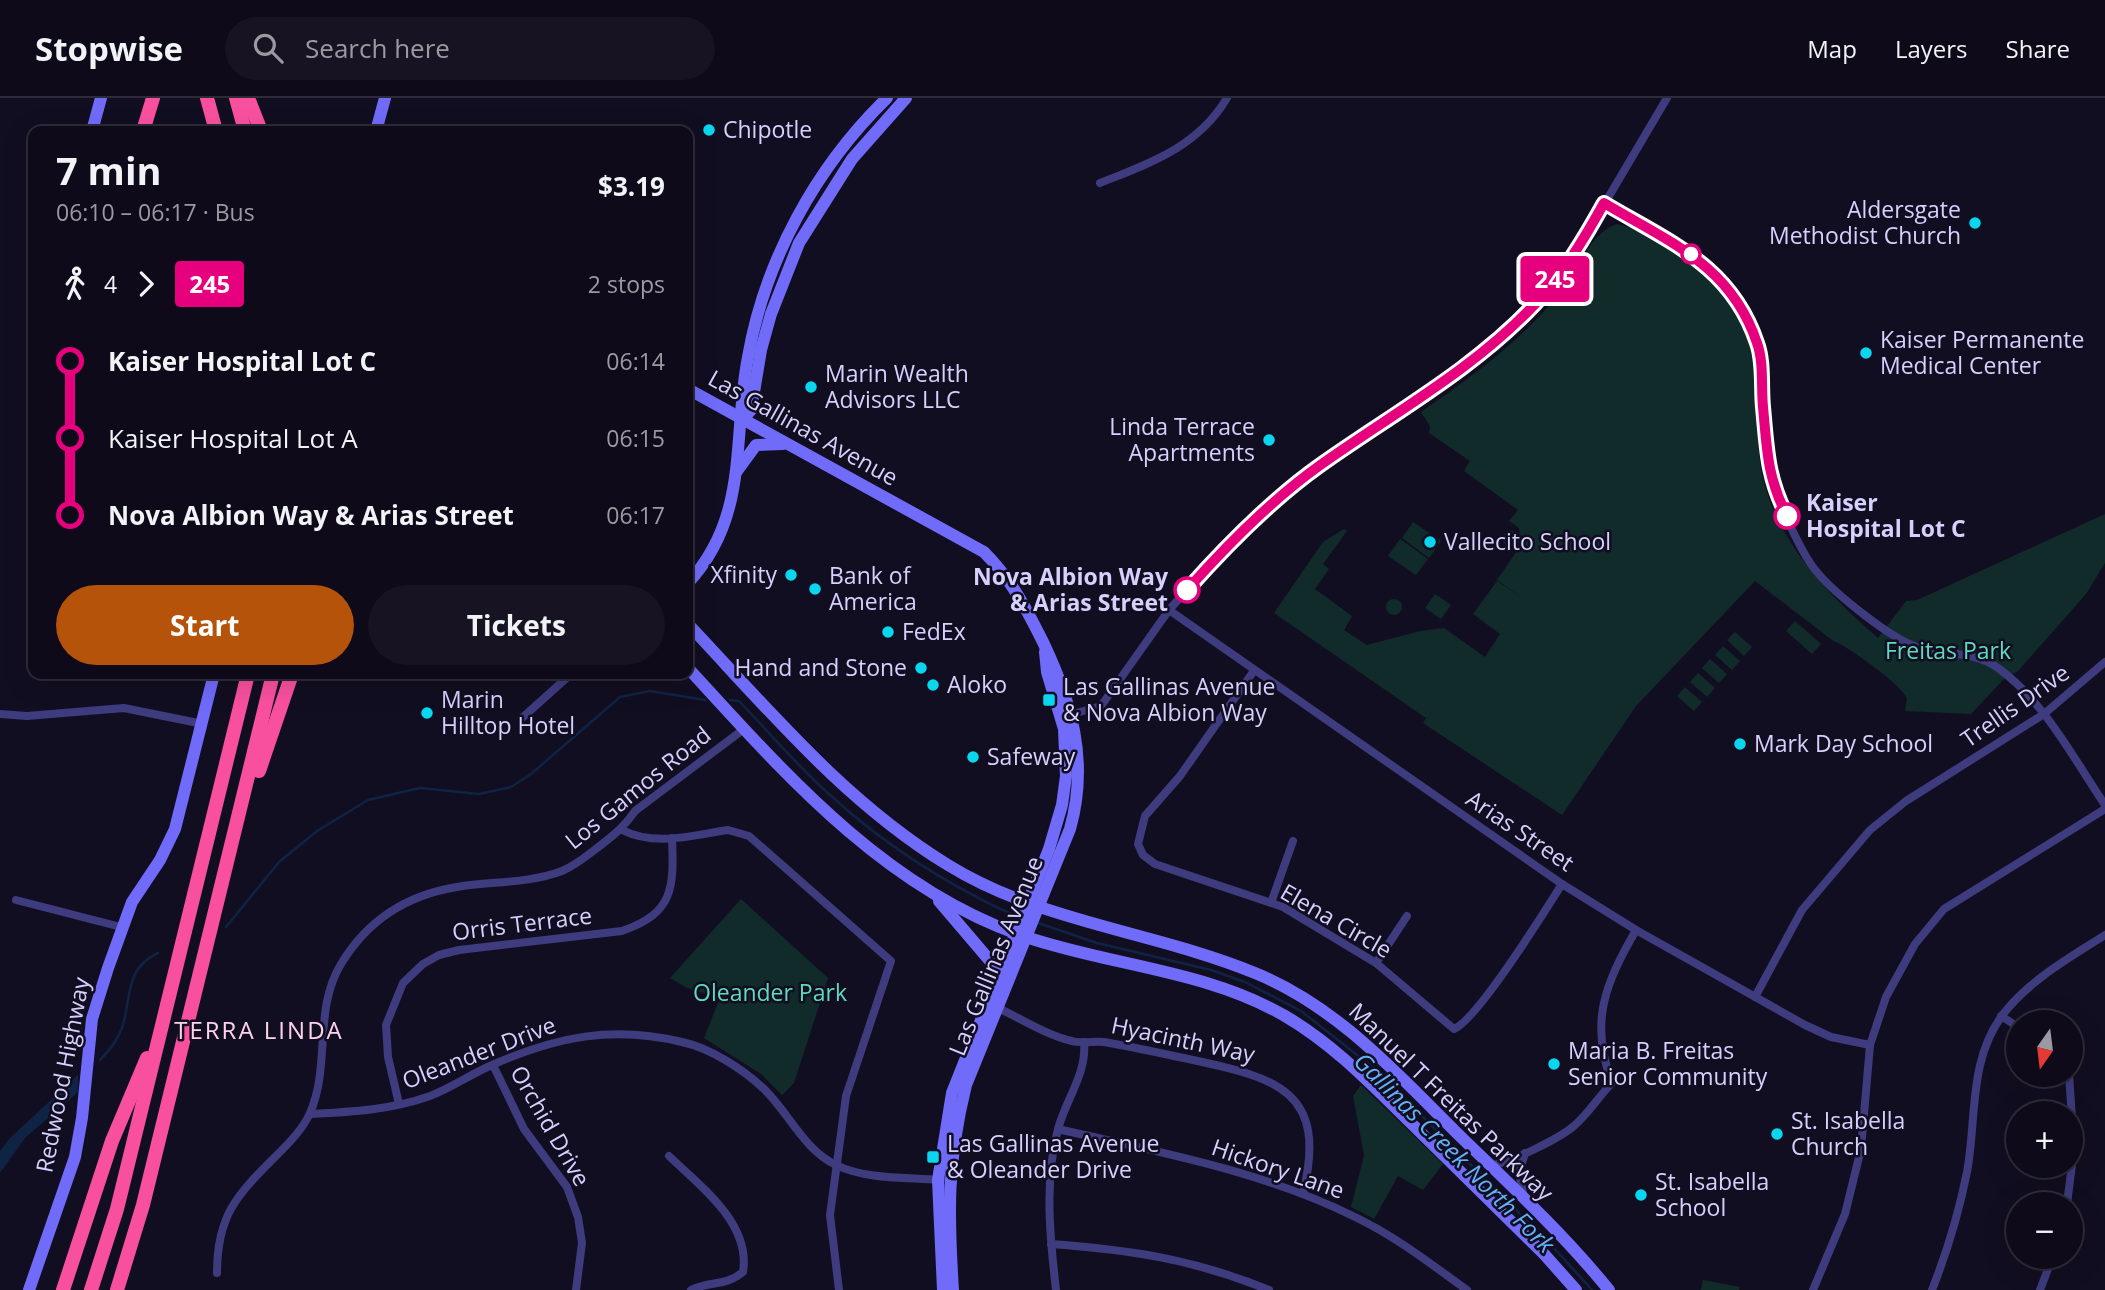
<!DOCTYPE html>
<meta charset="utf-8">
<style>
body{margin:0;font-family:"Open Sans",sans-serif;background:#171322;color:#f1f3f6;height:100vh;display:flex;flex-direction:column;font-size:26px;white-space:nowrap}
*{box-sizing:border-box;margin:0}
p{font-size:23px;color:#9b9aa2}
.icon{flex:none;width:38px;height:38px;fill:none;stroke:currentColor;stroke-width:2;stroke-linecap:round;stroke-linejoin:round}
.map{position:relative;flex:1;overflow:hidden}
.drawer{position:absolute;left:28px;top:28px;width:665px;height:553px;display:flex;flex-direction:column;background:#0e0a19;border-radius:14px;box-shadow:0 7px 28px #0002,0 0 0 2px #2e2b38}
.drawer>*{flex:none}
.badge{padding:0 14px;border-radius:5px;font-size:24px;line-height:46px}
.needle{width:46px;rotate:194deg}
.buttons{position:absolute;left:2006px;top:912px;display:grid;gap:14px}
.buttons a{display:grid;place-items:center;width:77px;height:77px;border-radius:50%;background:#0e0a19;box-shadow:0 7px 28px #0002,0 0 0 2px #2e2b38;font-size:35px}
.map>.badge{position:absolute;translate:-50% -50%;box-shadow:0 0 0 4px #fff}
.legs{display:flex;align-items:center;gap:10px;height:77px;padding:0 28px;font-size:23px}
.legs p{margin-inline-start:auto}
.headline{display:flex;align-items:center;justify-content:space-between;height:119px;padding:0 28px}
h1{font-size:38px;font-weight:700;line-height:52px}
.action{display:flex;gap:14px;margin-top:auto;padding:14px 28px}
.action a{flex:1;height:80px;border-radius:42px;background:#b45309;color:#fff;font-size:28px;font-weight:700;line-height:80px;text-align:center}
.action a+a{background:#171322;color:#f1f3f6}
ul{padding:0 28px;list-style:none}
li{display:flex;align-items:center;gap:24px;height:77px;font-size:26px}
li i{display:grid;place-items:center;width:10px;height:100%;margin:0 9px;background:currentColor}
li i::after{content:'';width:18px;height:18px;margin:-9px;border:5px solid;border-radius:50%;background:#0e0a19}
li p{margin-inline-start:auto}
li:first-child i{background:linear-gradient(#0000 50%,currentColor 0)}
li:last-child i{background:linear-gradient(currentColor 50%,#0000 0)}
header{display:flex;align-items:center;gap:42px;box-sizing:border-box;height:98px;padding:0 35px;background:#0e0a19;border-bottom:2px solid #2e2b38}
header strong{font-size:33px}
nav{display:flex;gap:38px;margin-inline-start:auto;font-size:24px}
.search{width:490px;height:63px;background:#171322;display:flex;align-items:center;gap:18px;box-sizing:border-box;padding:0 24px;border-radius:38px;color:#9b9aa2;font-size:26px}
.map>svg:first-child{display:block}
.green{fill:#112b2a}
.water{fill:#0f2344}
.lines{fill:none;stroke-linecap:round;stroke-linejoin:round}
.stream{stroke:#0f2344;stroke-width:2.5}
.street{stroke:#3e3b7e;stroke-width:8}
.secondary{stroke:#706bf9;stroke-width:12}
.highway{stroke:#f8509f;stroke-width:14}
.line-1-casing{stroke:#fff;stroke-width:16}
.line-1{stroke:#e6007e;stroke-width:10}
.poi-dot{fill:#0ad6ef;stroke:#120e21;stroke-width:2.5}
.stop-1-dot{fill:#fff;stroke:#e6007e;stroke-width:3.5}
.labels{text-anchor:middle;stroke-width:5;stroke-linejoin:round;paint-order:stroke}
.poi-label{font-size:23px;fill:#d6d0fd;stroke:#120e21;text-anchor:start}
.street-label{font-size:23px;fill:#d6d0fd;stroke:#120e21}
.stop-label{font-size:23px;font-weight:bold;fill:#d6d0fd;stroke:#120e21;text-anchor:start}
.park-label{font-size:23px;fill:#5fdabc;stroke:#120e21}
.neighbourhood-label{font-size:24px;letter-spacing:2px;fill:#fdd2ed;stroke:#120e21}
.water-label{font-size:24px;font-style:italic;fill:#63b2f8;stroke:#120e21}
</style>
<header>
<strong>Stopwise</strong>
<div class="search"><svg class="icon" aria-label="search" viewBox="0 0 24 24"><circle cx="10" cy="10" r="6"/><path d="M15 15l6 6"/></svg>Search here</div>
<nav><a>Map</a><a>Layers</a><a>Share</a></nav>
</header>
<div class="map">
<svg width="2105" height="1192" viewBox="0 0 2105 1192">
<rect width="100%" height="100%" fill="#120e21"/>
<g class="green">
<path d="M1617,126c51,12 130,75 138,130 6,46 -3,93 12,138 20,61 64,105 111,146l28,-37 11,-1 188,-86v49l-19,31 -68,77 -15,9 -32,34 -66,-3 2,-13c-10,-17 -57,-50 -75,-58l-77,-59 -119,125 -74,109 -139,-92 3,-5 -152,-105 49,-71 21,-13 3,2 -24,33 6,5 -14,20 37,27 -8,14 23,15 53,-14 24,-3 41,29 15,-23 -27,-20 24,-33 28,19 -28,-20 24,-35 -2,-17 -10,-7 9,-11 -54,-39 6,-10 -41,-28 1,-7 -9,-14c51,-35 99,-70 139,-119 18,-22 29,-60 57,-69z"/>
<polygon points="1413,424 1441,443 1429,460 1402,440"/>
<circle cx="1511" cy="441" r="8"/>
<polygon points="1400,441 1428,461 1416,477 1388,458"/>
<polygon points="1435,496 1451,507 1441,521 1425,510"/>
<circle cx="1394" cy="509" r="8"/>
<polygon points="1795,523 1821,546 1812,556 1786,533"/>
<polygon points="1735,534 1752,549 1744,558 1727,542"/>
<polygon points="1723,548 1740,563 1732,572 1715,557"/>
<polygon points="1710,561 1727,576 1719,585 1702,570"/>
<polygon points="1698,575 1715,590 1707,599 1690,584"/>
<polygon points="1685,589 1702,604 1694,613 1677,598"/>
<polygon points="741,801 828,880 794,985 782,997 761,976 704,940 720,900 687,890 670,880"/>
<polygon points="1361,987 1443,1066 1423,1092 1398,1078 1374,1121 1351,1109 1364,1057 1353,998"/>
<polygon points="1703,1182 1740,1189 1739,1192 1701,1192"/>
</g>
<polygon class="water" points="78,977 78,994 25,1040 0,1075 0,1053 10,1040"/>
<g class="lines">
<g class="stream">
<path d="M730,602l9,1c30,31 58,65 90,93 55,51 117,90 184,121"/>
<polyline points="1038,825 1097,845 1211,872 1245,884 1301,913 1375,971 1554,1150 1592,1192"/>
<polyline points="226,829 279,764 317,733 368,702 420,690 479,696 511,689 531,676 620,599 650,593 705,602"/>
<path d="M100,962c10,-10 17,-19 22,-32 10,-31 2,-59 36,-75"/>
</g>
<g class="street">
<path d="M1100,85c50,-20 98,-36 127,-85"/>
<path d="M1603,105c39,23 90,43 120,77 47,52 36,117 43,181 3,23 35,92 50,110 18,22 75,68 101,76 27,9 57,3 81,21 46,33 76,91 107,137"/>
<polyline points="1169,512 1562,786 1636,832 1805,927 1831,939 1870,947"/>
<path d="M1253,574l-73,104 -35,40 -7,28 5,11 12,9 128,43 93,56 78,66c24,-10 91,-118 108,-145"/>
<polyline points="0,616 27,618 124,610 203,626"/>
<polyline points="1066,618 1101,608 1169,512 1228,446 1269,409 1316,369 1482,256 1536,205 1579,149 1667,0"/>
<polyline points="522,620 571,576"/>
<path d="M622,732c34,17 71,5 106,0l21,6 142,125 -45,135 -16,119 9,75"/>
<polyline points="16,802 121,829"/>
<polyline points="1271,805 1293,743"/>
<polyline points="1376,865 1407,818"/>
<polyline points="1755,899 1802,812 1870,732 1906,703 2044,616 2105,564"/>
<path d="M994,908c24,11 52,29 78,35 10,3 22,0 32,1 30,5 60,12 89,18 85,18 135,32 110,133"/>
<polyline points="2001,918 2018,929"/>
<polyline points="493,967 524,1031 567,1089 578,1119 582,1145 576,1192"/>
<path d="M399,1006l-11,-47 -2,-32 17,-42 20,-19 16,-9 20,-5 163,-19c52,-18 52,-43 50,-93"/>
<path d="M310,1016c41,-2 81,-4 120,-18 21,-8 41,-22 62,-31 64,-28 120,-40 190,-23 28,6 61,27 82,47 25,24 39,60 72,76 31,15 71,12 105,15"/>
<path d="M1058,1031c100,23 205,42 297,88 40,19 76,47 112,73"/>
<path d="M669,1058c31,30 82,67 74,116 -18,15 -32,8 -52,18"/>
<path d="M1490,1067c17,0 72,-28 85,-40 14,-12 24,-29 37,-42 -23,-61 -7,-99 24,-153"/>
<polyline points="1524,1099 1519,1075 1525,1055"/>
<polyline points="2067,1106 2074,1051 2069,976"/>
<path d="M1051,1146c81,6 142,15 218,46"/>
<path d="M217,1175c0,-59 21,-79 60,-118 12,-12 26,-26 33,-42 21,-48 3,-103 31,-149 26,-43 66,-69 116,-77 35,-6 70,-3 105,-16 15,-6 27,-17 39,-26 14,-11 24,-19 34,-34l109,-82"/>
<path d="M1056,1192c-6,-52 -12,-110 2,-161 8,-30 29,-55 26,-87"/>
<polyline points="1813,1192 1845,1116 1861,1051 1870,947 1886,899 1915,846 1944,811 2105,711"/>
<path d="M1932,1192c15,-38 27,-78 35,-118 10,-54 1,-113 37,-159 27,-34 65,-55 101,-78"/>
<polyline points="2040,1192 2053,1158"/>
</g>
<g class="secondary">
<polyline points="92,33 101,0"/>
<polyline points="376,33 385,0"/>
<path d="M688,291l296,163c27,27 42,56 59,90 29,61 46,120 27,187l-104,256c-19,77 -18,127 -13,205"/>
<polyline points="742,322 751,312 761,252 771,216 799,145 852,61 906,0"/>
<polyline points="737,373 756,347 783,346"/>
<path d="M688,485c62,-67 44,-144 60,-226 17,-97 68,-190 139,-259"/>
<path d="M688,526c81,86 157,178 260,241 94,58 205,66 307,108 84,34 145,104 208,166 50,48 102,97 146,151"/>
<path d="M688,570c97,106 198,222 338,269 86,29 180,33 259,79 50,29 89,71 130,111 43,42 86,85 129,127l32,36"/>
<polyline points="939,803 991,864 996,879"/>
<polyline points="29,1192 75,1059 82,1020 92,921 108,870 132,804 160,762 175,731 214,576"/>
<polyline points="943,1192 938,1082 952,995 1049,751 1062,707 1066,678 1064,631 1047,574 1045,554"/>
</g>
<g class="highway">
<polyline points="207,0 216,33"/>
<polyline points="236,0 245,33"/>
<polyline points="248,0 261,33"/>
<polyline points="143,33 153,0"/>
<polyline points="259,673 292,576"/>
<polyline points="63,1192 112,1043 147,960"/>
<polyline points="91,1192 117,1111 248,576"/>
<polyline points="117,1192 143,1107 273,576"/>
</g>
</g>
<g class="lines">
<g class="line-1-casing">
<path id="line-1" d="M1187,492c40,-45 83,-89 132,-124 73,-52 154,-96 216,-162 28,-30 49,-65 69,-101 65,39 127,62 153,140 7,19 4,44 6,64 4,42 4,70 24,109"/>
</g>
<use href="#line-1" class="line-1"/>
</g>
<g class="poi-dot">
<circle cx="709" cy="32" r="7"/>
<circle cx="1975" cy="125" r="7"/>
<circle cx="1866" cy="255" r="7"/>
<circle cx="811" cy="289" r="7"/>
<circle cx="1269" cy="342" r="7"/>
<circle cx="1430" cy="444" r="7"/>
<circle cx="791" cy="477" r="7"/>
<circle cx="815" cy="491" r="7"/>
<circle cx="888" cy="534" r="7"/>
<circle cx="921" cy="570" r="7"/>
<circle cx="933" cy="587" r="7"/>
<rect x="1042" y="595" width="14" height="14" rx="3.5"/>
<circle cx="427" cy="615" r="7"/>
<circle cx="1740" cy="646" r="7"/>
<circle cx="973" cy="659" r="7"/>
<circle cx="1554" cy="966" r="7"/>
<circle cx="1777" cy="1036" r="7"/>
<rect x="926" y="1052" width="14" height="14" rx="3.5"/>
<circle cx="1641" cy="1097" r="7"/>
</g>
<g class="stop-1-dot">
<circle cx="1691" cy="156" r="9"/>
<circle cx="1787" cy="418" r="12"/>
<circle cx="1187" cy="492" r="12"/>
</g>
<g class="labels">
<g class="poi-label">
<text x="723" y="40">Chipotle</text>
<text x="1961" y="120" text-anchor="end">Aldersgate<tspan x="1961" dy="26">Methodist Church</tspan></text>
<text x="1880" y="250">Kaiser Permanente<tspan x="1880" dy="26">Medical Center</tspan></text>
<text x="825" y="284">Marin Wealth<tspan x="825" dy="26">Advisors LLC</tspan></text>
<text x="1255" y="337" text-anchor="end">Linda Terrace<tspan x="1255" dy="26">Apartments</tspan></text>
<text x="1444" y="452">Vallecito School</text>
<text x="777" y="485" text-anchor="end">Xfinity</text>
<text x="829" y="486">Bank of<tspan x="829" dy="26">America</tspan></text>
<text x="902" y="542">FedEx</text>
<text x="907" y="578" text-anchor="end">Hand and Stone</text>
<text x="947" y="595">Aloko</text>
<text x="1063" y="597">Las Gallinas Avenue<tspan x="1063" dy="26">&amp; Nova Albion Way</tspan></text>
<text x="441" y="610">Marin<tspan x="441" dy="26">Hilltop Hotel</tspan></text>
<text x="1754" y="654">Mark Day School</text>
<text x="987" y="667">Safeway</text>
<text x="1568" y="961">Maria B. Freitas<tspan x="1568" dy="26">Senior Community</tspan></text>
<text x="1791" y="1031">St. Isabella<tspan x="1791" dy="26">Church</tspan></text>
<text x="947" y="1054">Las Gallinas Avenue<tspan x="947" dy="26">&amp; Oleander Drive</tspan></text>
<text x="1655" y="1092">St. Isabella<tspan x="1655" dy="26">School</tspan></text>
</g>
<g class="street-label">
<text transform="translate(803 330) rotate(29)" y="8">Las Gallinas Avenue</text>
<text transform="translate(2015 608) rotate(-35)" y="8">Trellis Drive</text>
<text transform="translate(638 690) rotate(-39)" y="8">Los Gamos Road</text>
<text transform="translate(1520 733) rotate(34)" y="8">Arias Street</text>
<text transform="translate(1336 823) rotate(30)" y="8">Elena Circle</text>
<text transform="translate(522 826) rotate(-7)" y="8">Orris Terrace</text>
<text transform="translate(996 858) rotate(-68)" y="8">Las Gallinas Avenue</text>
<text transform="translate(1183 942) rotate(12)" y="8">Hyacinth Way</text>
<text transform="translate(479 955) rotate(-21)" y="8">Oleander Drive</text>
<text transform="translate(63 977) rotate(-79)" y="8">Redwood Highway</text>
<text transform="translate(1451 1004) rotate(44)" y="8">Manuel T Freitas Parkway</text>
<text transform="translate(550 1028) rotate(60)" y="8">Orchid Drive</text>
<text transform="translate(1278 1071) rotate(19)" y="8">Hickory Lane</text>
</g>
<g class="stop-label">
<text x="1806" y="413">Kaiser<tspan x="1806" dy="26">Hospital Lot C</tspan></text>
<text x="1168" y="487" text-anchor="end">Nova Albion Way<tspan x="1168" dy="26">&amp; Arias Street</tspan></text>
</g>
<g class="park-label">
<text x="1948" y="561">Freitas Park</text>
<text x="770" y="903">Oleander Park</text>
</g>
<g class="neighbourhood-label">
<text x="259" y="941">TERRA LINDA</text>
</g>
<g class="water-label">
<text transform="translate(1454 1055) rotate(45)" y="8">Gallinas Creek North Fork</text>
</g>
</g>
</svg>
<div class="buttons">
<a><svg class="needle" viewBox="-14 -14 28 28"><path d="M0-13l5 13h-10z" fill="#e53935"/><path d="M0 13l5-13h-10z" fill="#9b9aa2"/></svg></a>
<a>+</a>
<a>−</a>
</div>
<b class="badge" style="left:1555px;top:181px;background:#e6007e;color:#fff">245</b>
<section class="drawer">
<div class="headline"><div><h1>7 min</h1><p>06:10 – 06:17 · Bus</p></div><b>$3.19</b></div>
<div class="legs"><svg class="icon" aria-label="walk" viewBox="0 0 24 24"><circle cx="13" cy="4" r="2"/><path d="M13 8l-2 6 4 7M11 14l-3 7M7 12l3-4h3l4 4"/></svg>4<svg class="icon" aria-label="forward" viewBox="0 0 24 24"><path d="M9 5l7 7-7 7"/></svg><b class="badge" style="background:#e6007e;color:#fff">245</b><p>2 stops</p></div>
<ul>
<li><i style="color:#e6007e"></i><b>Kaiser Hospital Lot C</b><p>06:14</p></li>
<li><i style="color:#e6007e"></i><span>Kaiser Hospital Lot A</span><p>06:15</p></li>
<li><i style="color:#e6007e"></i><b>Nova Albion Way &amp; Arias Street</b><p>06:17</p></li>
</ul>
<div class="action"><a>Start</a><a>Tickets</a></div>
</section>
</div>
